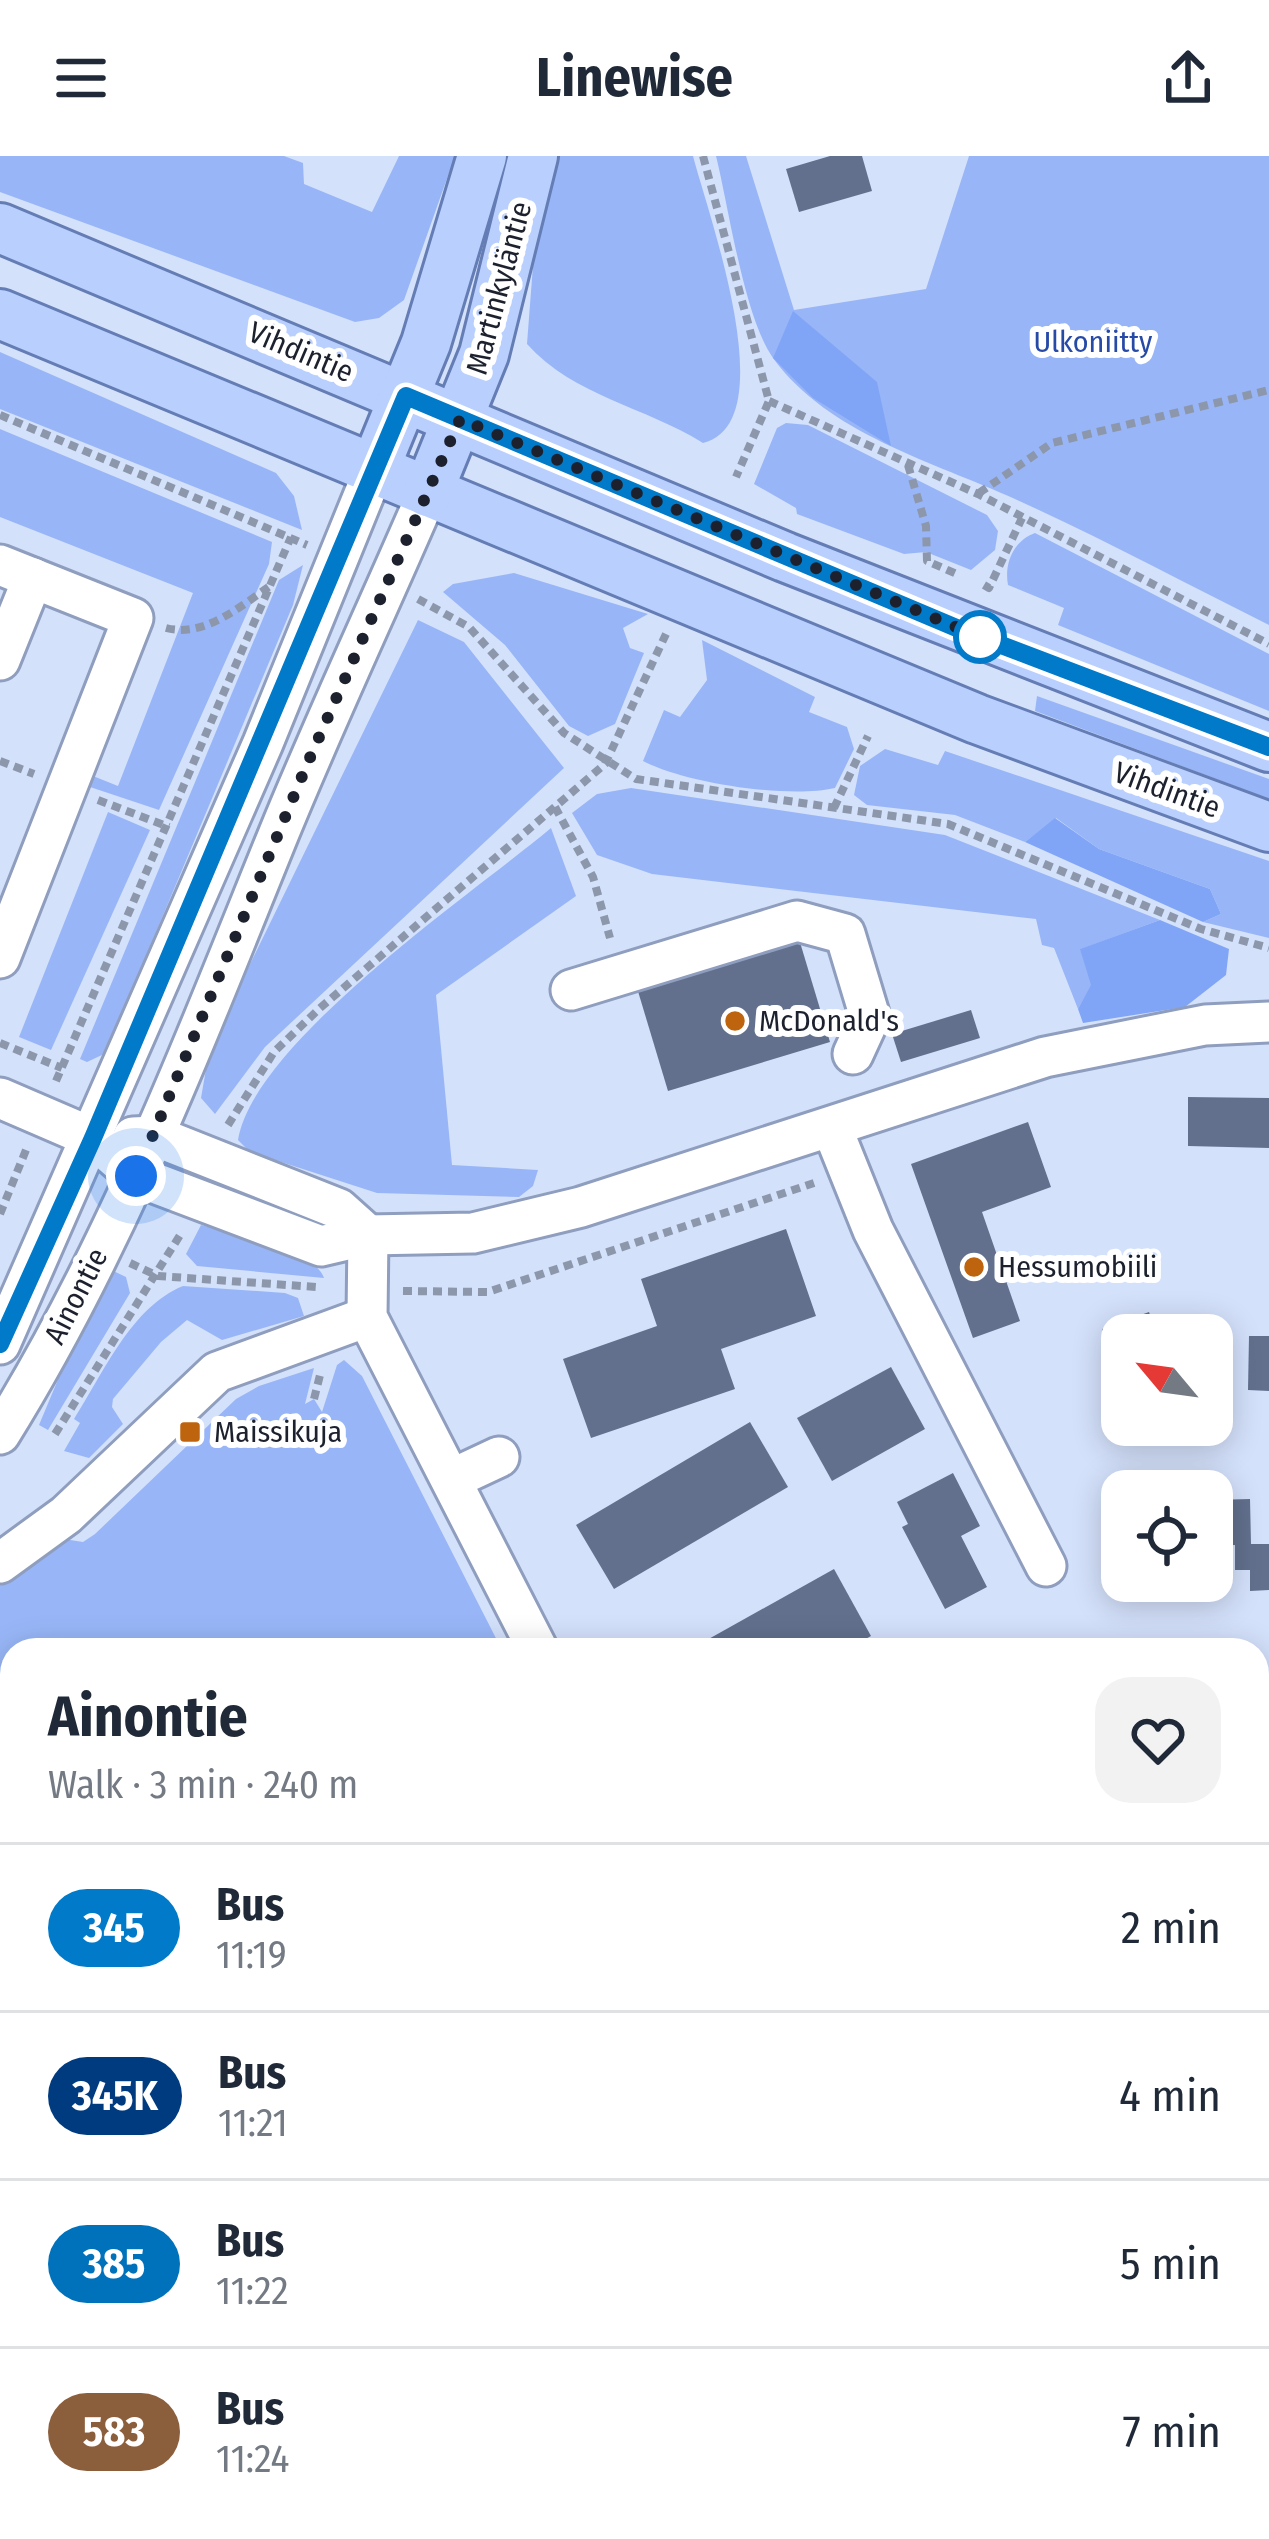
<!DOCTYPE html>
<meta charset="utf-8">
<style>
body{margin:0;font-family:"Fira Sans Condensed",sans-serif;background:#f2f2f3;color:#1f2937;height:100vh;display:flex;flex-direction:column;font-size:45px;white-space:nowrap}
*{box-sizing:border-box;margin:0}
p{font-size:39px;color:#747a83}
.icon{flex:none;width:66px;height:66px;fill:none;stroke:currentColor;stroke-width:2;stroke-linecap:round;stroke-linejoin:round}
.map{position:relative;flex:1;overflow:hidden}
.side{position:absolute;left:0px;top:1482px;width:1269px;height:903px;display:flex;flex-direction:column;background:#fff;border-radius:36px 36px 0 0;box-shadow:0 6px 30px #0003}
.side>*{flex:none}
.badge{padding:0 24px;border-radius:39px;font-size:42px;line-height:78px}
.needle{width:78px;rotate:299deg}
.buttons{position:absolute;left:1101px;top:1158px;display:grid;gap:24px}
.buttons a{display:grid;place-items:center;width:132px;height:132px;border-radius:24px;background:#fff;box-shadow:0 6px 30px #0003;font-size:60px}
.you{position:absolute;width:60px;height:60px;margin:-30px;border:9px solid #fff;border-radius:50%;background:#1a73e8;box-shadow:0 0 0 18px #1a73e833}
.map>.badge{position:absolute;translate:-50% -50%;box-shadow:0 0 0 6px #fff}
.round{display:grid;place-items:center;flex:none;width:126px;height:126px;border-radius:36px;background:#f2f2f3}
.summary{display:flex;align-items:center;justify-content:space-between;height:204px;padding:0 48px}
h1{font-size:57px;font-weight:700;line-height:90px}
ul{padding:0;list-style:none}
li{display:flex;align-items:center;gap:36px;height:168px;padding:0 48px;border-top:3px solid #e0e1e3}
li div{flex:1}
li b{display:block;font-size:45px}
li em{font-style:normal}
li .badge{min-width:132px;font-weight:700;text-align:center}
header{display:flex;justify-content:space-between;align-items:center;height:156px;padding:0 48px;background:#fff;font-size:54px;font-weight:700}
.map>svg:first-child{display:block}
.green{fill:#98b6f7}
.forest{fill:#81a5f6}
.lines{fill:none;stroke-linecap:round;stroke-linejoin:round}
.stream{stroke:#6285d3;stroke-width:12}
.building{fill:#62708e}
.minor-casing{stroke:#8f9ebe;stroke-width:45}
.major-casing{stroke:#647db4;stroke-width:54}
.path{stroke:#8d97ac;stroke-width:8;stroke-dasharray:9 6;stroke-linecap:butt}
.minor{stroke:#fff;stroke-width:39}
.major{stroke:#b9cffe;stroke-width:48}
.line-casing{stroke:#fff;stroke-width:27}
.line{stroke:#007ac9;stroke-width:18}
.walk{stroke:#1c212d;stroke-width:12;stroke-dasharray:0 21.6}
.stop-dot{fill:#fff;stroke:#007ac9;stroke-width:6}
.poi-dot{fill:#bf640e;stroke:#fff;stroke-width:4.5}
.labels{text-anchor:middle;stroke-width:12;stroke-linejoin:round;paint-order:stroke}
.street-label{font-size:30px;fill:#1c212d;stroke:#fff}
.park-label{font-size:30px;fill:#274aa7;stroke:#fff}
.poi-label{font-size:30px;fill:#1c212d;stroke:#fff;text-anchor:start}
</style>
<header><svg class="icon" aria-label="menu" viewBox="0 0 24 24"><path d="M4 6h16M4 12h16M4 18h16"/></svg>Linewise<svg class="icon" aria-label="share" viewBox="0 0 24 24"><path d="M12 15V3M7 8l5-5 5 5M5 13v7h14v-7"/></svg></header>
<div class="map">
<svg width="1269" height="2383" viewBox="0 0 1269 2383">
<rect width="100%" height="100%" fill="#d4e1fb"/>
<g class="green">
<polygon points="0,0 284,0 303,7 304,28 372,56 399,0 455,0 404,144 379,162 355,166 0,36"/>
<path d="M549,0h144c15,58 92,267 10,287 -59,-37 -128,-46 -176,-99l9,-118z"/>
<path d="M716,0h30l48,154 132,-21 43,-133h300v469c-84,-42 -168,-87 -254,-126 -81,-37 -187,-65 -242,-141 -29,-41 -44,-150 -57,-202z"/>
<polygon points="0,196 276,317 294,340 302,374 0,253"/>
<polygon points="786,267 808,269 987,359 998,375 995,394 971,414 926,396 904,398 797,358 796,352 754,328 777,272"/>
<polygon points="0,273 272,386 269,408 159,654 84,629 88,618 118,630 193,437 0,361"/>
<path d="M1035,377l234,121v57l-211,-86 6,-17 -56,-23c-4,-21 5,-44 27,-52z"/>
<polygon points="303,409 293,449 110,886 102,899 87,906 80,903 279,424"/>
<polygon points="514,417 648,458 623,472 630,492 644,497 615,568 588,580 569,570 505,489 443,436 453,428"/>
<polygon points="418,464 464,486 564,612 265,891 215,958 201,942 210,890"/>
<path d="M702,484l113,57 -6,15 38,15 7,22 -19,39c-47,11 -150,-5 -192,-27l21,-51 16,7 27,-37z"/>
<polygon points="1037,540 1269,623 1269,643 1035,555"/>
<polygon points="885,593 938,609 945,595 1269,705 1269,782 1203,766 1221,758 1210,733 1099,693 1056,662 1025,686 955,659 867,649 854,639 860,610"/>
<polygon points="631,632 945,679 1160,764 1081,793 1092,829 1078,853 1054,792 1042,789 1036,763 652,718 597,699 572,657 597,638"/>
<polygon points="108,656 150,674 51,894 19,881"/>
<path d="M551,672l25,68 -140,99 16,170 86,5 -5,16 -14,11 -142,-4 -127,-41 -12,-12c16,-98 234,-246 313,-312z"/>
<path d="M201,1069c29,7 114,25 123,53l-127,-12 -11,-12z"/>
<polygon points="105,1111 126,1121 130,1137 48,1274 39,1269"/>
<path d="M183,1130l102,7 13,5 6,18 -82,24 -35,-20 -26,22 -48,57 -1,8 11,17 -34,34 -25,-7 16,-28 -6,-4c29,-45 57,-112 109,-133z"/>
<polygon points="344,1204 362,1220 502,1494 12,1494 12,2024 0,2027 0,1427 17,1422 64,1383 83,1386 95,1378 236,1243 259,1230 314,1212 305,1248 314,1243 322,1256 337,1209"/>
<polygon points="407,2373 779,2373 773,2383 391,2383"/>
<polygon points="804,2373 1170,2373 1172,2383 799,2383"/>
</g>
<g class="forest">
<polygon points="793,155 877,226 891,290 813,242 773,202"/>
<polygon points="1055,662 1099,693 1210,733 1221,758 1203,766 1025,686"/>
<polygon points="1160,764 1229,793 1226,819 1185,851 1083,867 1078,853 1091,829 1080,793"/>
</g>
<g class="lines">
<polyline class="stream" points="1106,2373 1113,2383"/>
</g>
<g class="building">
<polygon points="830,0 862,0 872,35 799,56 786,13"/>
<polygon points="796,773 830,886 668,935 634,822"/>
<polygon points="971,854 980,882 901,906 892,878"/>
<polygon points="1188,941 1269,942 1269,992 1188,990"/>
<polygon points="1028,966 1051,1031 982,1056 1020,1165 973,1182 911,1008"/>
<polygon points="786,1073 816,1160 721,1193 735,1233 591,1282 563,1203 657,1170 641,1123"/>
<polygon points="1149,1156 1157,1179 1122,1179 1121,1243 1102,1173"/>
<polygon points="1249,1180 1269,1180 1269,1235 1248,1234"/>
<polygon points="891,1211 925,1273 832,1325 797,1262"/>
<polygon points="750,1266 788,1331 614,1433 576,1369"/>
<polygon points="953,1317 980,1370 961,1380 987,1431 945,1453 902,1371 908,1368 897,1346"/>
<polygon points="1250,1343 1251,1388 1269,1388 1269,1434 1250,1435 1250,1414 1235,1414 1235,1389 1212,1390 1212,1344"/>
<polygon points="834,1413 871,1480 846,1494 689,1494"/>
<rect x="1257" y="1616" width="12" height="92"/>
<polygon points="0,2203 12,2215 10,2284 0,2274"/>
</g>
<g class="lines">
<g class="minor-casing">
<g id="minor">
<polyline points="0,409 133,462 0,802"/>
<polyline points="0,504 33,422"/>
<polyline points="571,834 797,765 845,778 870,861 853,898"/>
<polyline points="0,942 93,982 136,1020 321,1090 368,1079 473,1077 581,1051 1045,901 1205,869 1269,866"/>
<polyline points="832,972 873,1074 1046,1410"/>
<polyline points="133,981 155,980 339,1053 368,1079"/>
<polyline points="368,1079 367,1161 538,1494"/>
<polyline points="0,1188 263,587 374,314"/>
<path d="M0,1278c117,-188 196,-397 279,-601 47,-115 100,-227 149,-341"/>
<polyline points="452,1323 499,1301"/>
<polyline points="0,1407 66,1359 217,1216 367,1161"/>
<polyline points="406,2373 406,2374"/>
</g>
</g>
<g class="major-casing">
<g id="major">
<polyline points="0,72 785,401 1269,591"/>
<polyline points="0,158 977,563 1269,671"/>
<polyline points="374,314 426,187 482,0"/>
<polyline points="428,336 484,198 533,0"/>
</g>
</g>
<g class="path">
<polyline points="703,0 769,245 736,321"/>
<polyline points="769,245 978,338 1269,488"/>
<polyline points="0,259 307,389"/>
<polyline points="908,309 926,370 927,405 959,419"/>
<polyline points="979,337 1052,287 1269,234"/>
<polyline points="984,429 989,432 1022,362"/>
<polyline points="418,443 469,471 564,577 636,623 948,668 1201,773 1269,792"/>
<path d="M166,472c38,10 75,-22 104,-42"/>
<polyline points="0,605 34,618"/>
<polyline points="98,644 169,671"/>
<polyline points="555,651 593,721 610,782"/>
<polyline points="834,652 868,580"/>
<polyline points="0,887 62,912"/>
<polyline points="56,925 291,381"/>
<polyline points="228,969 274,896 320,852 605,608 666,478"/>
<polyline points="0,1058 26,994"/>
<polyline points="130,1107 158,1120 316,1131"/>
<polyline points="403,1135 488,1136 814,1027"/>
<polyline points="314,1243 321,1215"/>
<polyline points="55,1278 182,1076"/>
<polyline points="1257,1972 1269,1970"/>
<polyline points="1018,2373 1022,2383"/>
<polyline points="712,2383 717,2373"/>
<polyline points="785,2383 790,2373"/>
<polyline points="942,2383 945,2373"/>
</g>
<use href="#minor" class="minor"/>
<use href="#major" class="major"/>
</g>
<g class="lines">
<g class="line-casing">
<polyline id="line" points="0,1188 93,982 406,240 959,473 1269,591"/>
</g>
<use href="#line" class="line"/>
<polyline class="walk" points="136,1020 308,606 460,263 980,481"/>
</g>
<circle class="stop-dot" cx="980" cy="481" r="24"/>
<g class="poi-dot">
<circle cx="735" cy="865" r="12"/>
<circle cx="974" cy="1111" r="12"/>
<rect x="178" y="1264" width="24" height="24" rx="6"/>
</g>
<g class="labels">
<g class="street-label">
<text transform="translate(499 132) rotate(-75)" y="10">Martinkyläntie</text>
<text transform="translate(301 196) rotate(23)" y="10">Vihdintie</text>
<text transform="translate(1167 634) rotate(20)" y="10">Vihdintie</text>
<text transform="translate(76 1140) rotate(-63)" y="10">Ainontie</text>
</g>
<g class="park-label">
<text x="1093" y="196">Ulkoniitty</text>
</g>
<g class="poi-label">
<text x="759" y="875">McDonald's</text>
<text x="998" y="1121">Hessumobiili</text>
<text x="214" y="1286">Maissikuja</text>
</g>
</g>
</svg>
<div class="buttons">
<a><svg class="needle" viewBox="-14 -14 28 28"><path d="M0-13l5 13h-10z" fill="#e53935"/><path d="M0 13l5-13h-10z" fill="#747a83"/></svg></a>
<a><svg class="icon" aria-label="locate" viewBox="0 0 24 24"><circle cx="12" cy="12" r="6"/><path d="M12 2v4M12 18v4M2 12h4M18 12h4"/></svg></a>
</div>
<div class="you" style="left:136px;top:1020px"></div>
<section class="side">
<div class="summary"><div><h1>Ainontie</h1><p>Walk · 3 min · 240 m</p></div><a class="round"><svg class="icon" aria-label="heart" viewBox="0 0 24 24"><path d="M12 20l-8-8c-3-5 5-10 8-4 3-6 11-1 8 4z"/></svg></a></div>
<ul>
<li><span class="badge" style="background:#007ac9;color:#fff">345</span><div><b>Bus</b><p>11:19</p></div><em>2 min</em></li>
<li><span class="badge" style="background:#003b80;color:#fff">345K</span><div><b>Bus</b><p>11:21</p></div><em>4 min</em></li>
<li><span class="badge" style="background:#0072bc;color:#fff">385</span><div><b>Bus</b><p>11:22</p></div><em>5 min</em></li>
<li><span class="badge" style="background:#8b5e3c;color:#fff">583</span><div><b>Bus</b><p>11:24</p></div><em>7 min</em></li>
</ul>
</section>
</div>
